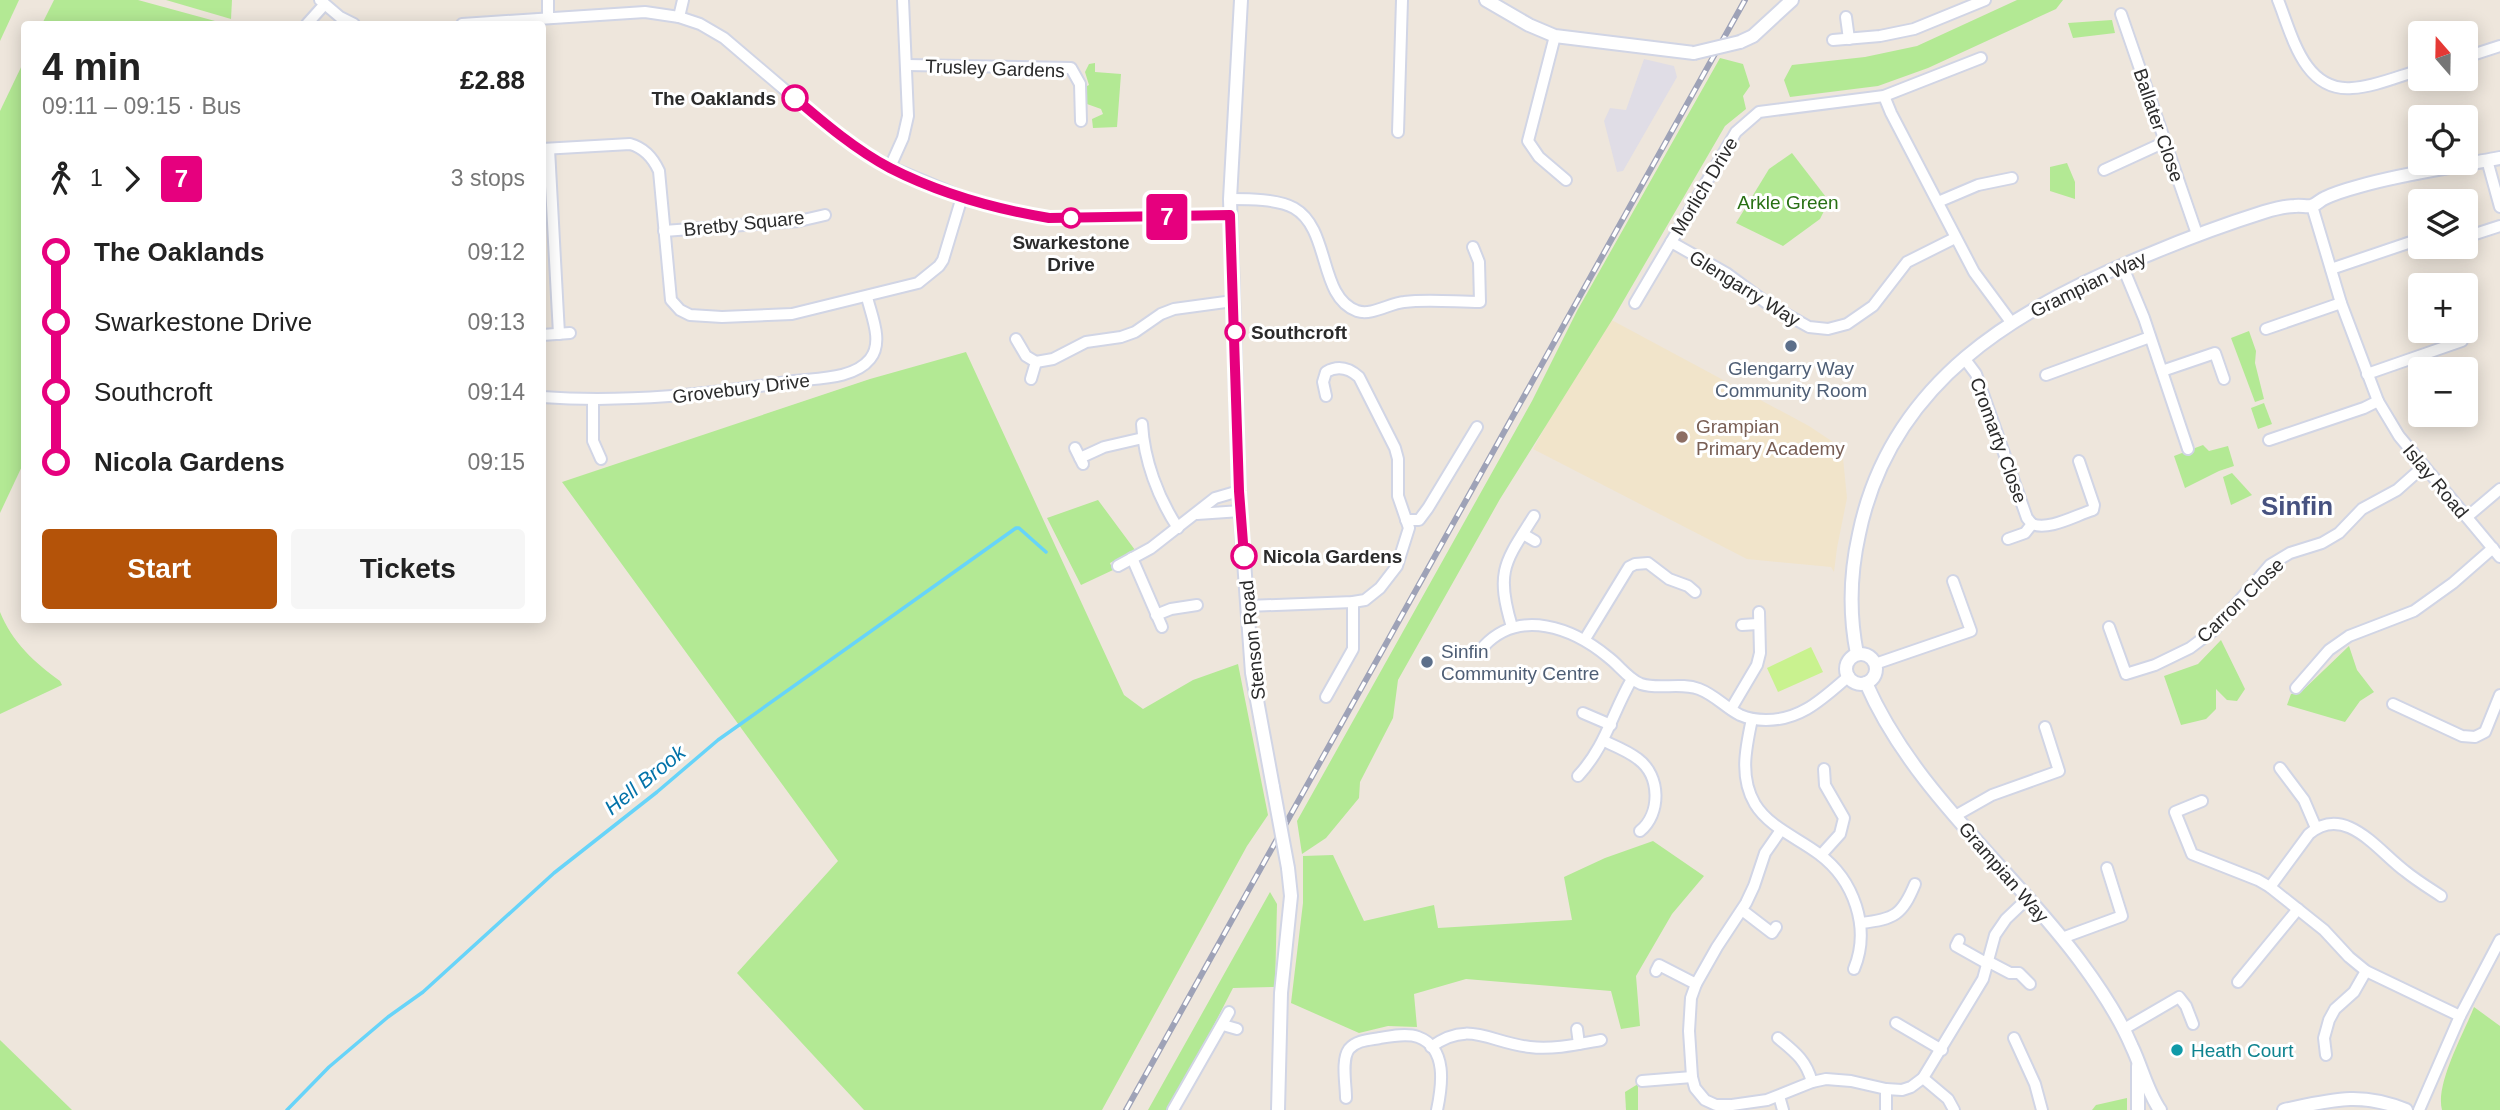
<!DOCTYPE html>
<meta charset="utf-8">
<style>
body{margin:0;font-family:Arial,sans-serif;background:#f6f6f6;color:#222;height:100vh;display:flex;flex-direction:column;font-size:26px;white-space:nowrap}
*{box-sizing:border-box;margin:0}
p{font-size:23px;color:#767676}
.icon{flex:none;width:38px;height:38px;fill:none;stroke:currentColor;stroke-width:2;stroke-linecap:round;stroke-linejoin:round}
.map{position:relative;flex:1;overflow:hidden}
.sheet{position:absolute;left:21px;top:21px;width:525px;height:602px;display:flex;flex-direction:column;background:#fff;border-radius:7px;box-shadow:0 4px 18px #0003}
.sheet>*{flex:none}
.badge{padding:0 14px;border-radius:5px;font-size:24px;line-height:46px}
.needle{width:46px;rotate:340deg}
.controls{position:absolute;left:2408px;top:21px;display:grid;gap:14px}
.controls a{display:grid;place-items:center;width:70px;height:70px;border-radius:7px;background:#fff;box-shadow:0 4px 18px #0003;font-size:35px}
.map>.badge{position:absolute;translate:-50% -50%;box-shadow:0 0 0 4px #fff}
.legs{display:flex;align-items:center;gap:10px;height:77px;padding:0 21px;font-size:23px}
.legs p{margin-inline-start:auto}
.summary{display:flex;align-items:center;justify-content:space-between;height:119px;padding:0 21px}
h1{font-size:38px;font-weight:600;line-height:52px}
.primary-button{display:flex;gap:14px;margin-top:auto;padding:14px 21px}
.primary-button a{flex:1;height:80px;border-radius:7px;background:#b45309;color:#fff;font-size:28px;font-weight:600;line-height:80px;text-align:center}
.primary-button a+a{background:#f6f6f6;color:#222}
ul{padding:0 21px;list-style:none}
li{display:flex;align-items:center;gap:24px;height:70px;font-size:26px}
li i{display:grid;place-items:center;width:10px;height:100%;margin:0 9px;background:currentColor}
li i::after{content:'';width:18px;height:18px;margin:-9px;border:5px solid;border-radius:50%;background:#fff}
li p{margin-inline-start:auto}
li:first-child i{background:linear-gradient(#0000 50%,currentColor 0)}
li:last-child i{background:linear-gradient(currentColor 50%,#0000 0)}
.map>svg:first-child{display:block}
.industrial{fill:#e0dde6}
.education{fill:#f1e4ca}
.green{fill:#b3e994}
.pitch{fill:#c9f28f}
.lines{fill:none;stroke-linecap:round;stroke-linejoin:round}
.stream{stroke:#67d4f9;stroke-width:3.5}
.minor-casing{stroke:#d1d5e5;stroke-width:14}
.tertiary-casing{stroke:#d1d5e5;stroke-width:16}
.minor{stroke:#fff;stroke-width:10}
.tertiary{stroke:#fff;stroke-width:12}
.rail-casing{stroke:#9ea2b7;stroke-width:6}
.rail{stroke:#fff;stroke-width:3.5;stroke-dasharray:10;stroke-linecap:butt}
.tertiary-bridge-casing{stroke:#d1d5e5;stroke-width:16;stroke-linecap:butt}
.tertiary-bridge{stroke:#fff;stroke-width:12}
.line-1-casing{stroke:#fff;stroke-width:16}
.line-1{stroke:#e6007e;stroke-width:10}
.stop-1-dot{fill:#fff;stroke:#e6007e;stroke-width:3.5}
.service-dot{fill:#5c6f8a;stroke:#fff;stroke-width:2.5}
.education-dot{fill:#8d6e63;stroke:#fff;stroke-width:2.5}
.culture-dot{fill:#0f9aa8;stroke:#fff;stroke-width:2.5}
.labels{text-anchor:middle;stroke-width:6;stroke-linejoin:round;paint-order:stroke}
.street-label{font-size:19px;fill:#2b2b2b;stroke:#fff}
.stop-label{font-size:19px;font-weight:bold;fill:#2b2b2b;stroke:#fff;text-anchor:start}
.park-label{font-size:19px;fill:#287014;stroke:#fff}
.service-label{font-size:19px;fill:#4e5e75;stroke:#fff}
.education-label{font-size:19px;fill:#785e54;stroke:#fff;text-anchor:start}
.culture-label{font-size:19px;fill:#0d838f;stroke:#fff;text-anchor:start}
.water-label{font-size:21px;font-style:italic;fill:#0272a9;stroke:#fff}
.district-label{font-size:26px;font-weight:bold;fill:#475280;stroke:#fff}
</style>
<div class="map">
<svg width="2500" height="1110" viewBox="0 0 2500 1110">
<rect width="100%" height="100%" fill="#eee6dc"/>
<polygon class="industrial" points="1644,59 1674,66 1677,77 1623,171 1617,172 1604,121 1610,108 1626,110"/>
<polygon class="education" points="1606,317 1809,426 1842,448 1847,498 1837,548 1834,572 1831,567 1747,559 1533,449"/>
<g class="green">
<polygon points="0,0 19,0 0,41"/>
<polygon points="54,0 138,0 226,24 42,24"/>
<polygon points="166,0 232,0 231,19"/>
<polygon points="2017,0 2063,0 2056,9 1928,68 1878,86 1790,97 1784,80 1792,65 1865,57 1917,46"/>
<polygon points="2112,20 2115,33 2073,38 2068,23"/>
<polygon points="1720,58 1743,64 1750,86 1743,96 1746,109 1725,126 1614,317 1500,499 1398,680 1393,718 1360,782 1359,798 1326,838 1302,854 1297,821 1532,401 1577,311"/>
<polygon points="24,61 24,462 0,513 0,111"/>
<polygon points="1095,63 1095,72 1121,74 1117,127 1093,128 1092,119 1103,114 1101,109 1087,104 1087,86 1089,85 1085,72 1089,64"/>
<polygon points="1792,153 1829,201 1820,219 1783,246 1736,223 1769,169"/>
<polygon points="2067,163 2075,182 2075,199 2050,191 2050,167"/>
<polygon points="2249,331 2256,351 2255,363 2264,399 2255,402 2231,338"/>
<polygon points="966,352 1124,695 1143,709 1193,680 1238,664 1268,815 1247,846 1102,1110 864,1110 737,973 838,861 562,482 870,379"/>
<polygon points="2264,403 2272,424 2258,429 2251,408"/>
<polygon points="2203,445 2209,451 2228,446 2234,466 2219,471 2185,488 2174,456"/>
<polygon points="2232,473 2252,495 2231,505 2223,477"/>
<polygon points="1098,500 1135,550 1110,563 1113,570 1081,585 1047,518"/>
<path d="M0,612c12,30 35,51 60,69l2,4 -62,29z"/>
<polygon points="2221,640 2245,689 2237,701 2227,700 2216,689 2216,709 2206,719 2181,725 2164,676 2198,664"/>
<polygon points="2349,646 2357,670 2374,692 2360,701 2345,722 2287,705 2291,694 2300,693"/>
<polygon points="1653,841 1704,876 1672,914 1636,976 1640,1026 1621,1029 1611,991 1466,979 1414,994 1417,1027 1388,1026 1359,1033 1291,1003 1303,903 1303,856 1333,855 1364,921 1434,905 1438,928 1572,920 1564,877 1605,858"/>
<polygon points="1270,892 1277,904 1275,987 1233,988 1170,1110 1148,1110"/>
<path d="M2474,1007l26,19v84h-58c-7,-26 22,-77 32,-103z"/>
<polygon points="0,1040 72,1110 0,1110"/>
<polygon points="1638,1084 1638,1110 1626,1110 1625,1092"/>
<polygon points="2127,1098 2127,1110 2092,1110 2096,1105"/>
</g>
<polygon class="pitch" points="1811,647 1823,672 1778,692 1767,668"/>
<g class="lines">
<polyline class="stream" points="287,1110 329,1067 388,1017 423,992 554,873 657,792 718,740 1016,528 1019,528 1046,552"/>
<g class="minor-casing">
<g id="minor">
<polyline points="320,0 340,17 354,24"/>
<polyline points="548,0 548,18"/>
<path d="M2278,0c14,35 26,92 74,88 22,-1 47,-12 68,-18"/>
<polyline points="2121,14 2197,234"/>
<polyline points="679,17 683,0"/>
<polyline points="1846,17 1849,39"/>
<polyline points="307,24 324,5"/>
<polyline points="462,24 645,12 679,17 700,24 724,38 819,119 861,150 890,167 962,197 1019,213 1049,218 1230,215"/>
<polyline points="1555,36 1528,141 1539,157 1566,180"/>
<polyline points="1833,40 1880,36 1914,29 1985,0"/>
<polyline points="2466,57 2500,46"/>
<polyline points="907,65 1071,68 1080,84 1081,121"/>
<polyline points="1884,96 1891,113 1974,272 2011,322"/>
<polyline points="1398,132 1402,0"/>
<path d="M542,149l88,-5c15,4 23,14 29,27l12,129 9,10 10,5 32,2 70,-3 126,-31 21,-17 4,-6 19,-63"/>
<polyline points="549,149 559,334"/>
<polyline points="2487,160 2500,207"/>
<polyline points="890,167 903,138 908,116 903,0"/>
<polyline points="2104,170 2165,142"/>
<path d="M1230,199c19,0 48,0 64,9 37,21 24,89 63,103 15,5 33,-8 47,-9 25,-3 51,0 76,0l-1,-40 -6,-15"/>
<polyline points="1938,202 1978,185 2012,178"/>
<polyline points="2312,206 2341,303 2378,401 2399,436 2500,557"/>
<polyline points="664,231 799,221 825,215"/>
<polyline points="2466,237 2500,226"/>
<polyline points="1671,242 1726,273 1768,304 1809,327 1828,329 1847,324 1873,306 1907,262 1955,238"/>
<polyline points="2122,265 2144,318 2188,449"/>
<polyline points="2331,269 2411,242"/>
<polyline points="1635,303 1736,132 1759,112 1884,96 1981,58"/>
<polyline points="2266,329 2341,303"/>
<polyline points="542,335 570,333"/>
<polyline points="1016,339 1026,356 1036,362 1031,379"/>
<polyline points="1964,358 1976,374 2027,518 2032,524"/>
<polyline points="1036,362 1053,359 1086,342 1121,337 1135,332 1161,314 1174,309 1233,301"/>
<polyline points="2162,371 2215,353 2224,379"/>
<polyline points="2367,374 2462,341"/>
<polyline points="2046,375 2150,337"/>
<path d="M542,397c86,6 168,-3 252,-16 24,-3 60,-2 76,-22 14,-17 1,-44 -3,-62"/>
<polyline points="593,399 593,441 601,459"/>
<path d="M1142,424c2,36 16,74 36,104"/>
<polyline points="2269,440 2364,408 2378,401"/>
<polyline points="1075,448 1083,464"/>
<polyline points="1080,458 1104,447 1143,438"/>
<polyline points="1197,514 1241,511"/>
<polyline points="2467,517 2500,489"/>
<polyline points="1406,520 1419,520 1428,508 1477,427"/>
<polyline points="1523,534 1535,541"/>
<path d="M2008,539l17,-6 7,-9c17,7 44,-9 61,-14l1,-5 -15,-44"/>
<polyline points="1132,558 1162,627"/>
<polyline points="1118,566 1151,548 1215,498 1239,491"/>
<path d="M1247,606l106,-4 12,-2 15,-12 17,-22 12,-38 -11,-32v-37l-3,-11 -36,-71c-10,-9 -21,-12 -33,-5l-3,10 3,14"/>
<polyline points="1156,615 1171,609 1197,605"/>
<polyline points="1742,625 1758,624"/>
<path d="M1512,627c-17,-56 -7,-65 22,-111"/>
<polyline points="2109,627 2126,674 2155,665 2190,648 2214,630 2270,565 2290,553 2322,543 2339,533 2362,509 2397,490 2424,466"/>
<polyline points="1585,639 1629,567 1635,564 1648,563 1669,579 1688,586 1695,592"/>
<path d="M1484,646c36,-38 89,-18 124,11 11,8 20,22 33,27 18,6 39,-2 58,5 16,6 27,19 41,26 9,4 17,5 26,5 36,0 57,-22 83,-44"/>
<polyline points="1875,664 1971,631 1953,581"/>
<polyline points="2296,688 2329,650 2349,636 2414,611 2453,583 2493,548"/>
<polyline points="1326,697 1353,649 1353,602"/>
<polyline points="2393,704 2462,736 2475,737 2485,732 2500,695"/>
<polyline points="1731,709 1757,665 1760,653 1759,612"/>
<polyline points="1583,713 1611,725"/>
<path d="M1752,719c-6,28 -13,58 3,85 14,23 43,34 64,50 35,26 52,74 35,115"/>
<path d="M1604,741c11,5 24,10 34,18 23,17 23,55 2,72"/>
<polyline points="2280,768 2304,800 2316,828"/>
<path d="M1578,776c28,-30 34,-63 54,-97"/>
<polyline points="2202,801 2175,812 2192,854 2258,880 2270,887 2324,930 2349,957 2366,971 2460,1016"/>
<polyline points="1955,816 1992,795 2059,771 2045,727"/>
<polyline points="1781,830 1765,853 1754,886 1746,903 1717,947 1696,984 1691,998 1689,1031 1692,1077 1695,1088 1705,1100 1716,1105 1732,1105 1767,1100 1812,1082 1826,1079 1851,1081 1886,1089 1902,1090 1911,1087 1923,1078 1983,979 1995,935 2006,919 2027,899"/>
<polyline points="1821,855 1840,834 1844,818 1825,785 1824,769"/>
<path d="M2270,887l39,-53c36,-31 69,17 96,37 11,9 24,17 36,25"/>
<polyline points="1742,910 1772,933 1776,927"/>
<path d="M1861,923c34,-4 41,-8 54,-39"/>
<polyline points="2062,938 2122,916 2107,868"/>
<polyline points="1959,940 1956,946 1988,964"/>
<polyline points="1989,962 2010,973 2019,973 2030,984"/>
<polyline points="1656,971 1659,965 1696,984"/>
<polyline points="2238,982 2298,909"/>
<polyline points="1896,1023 1942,1050"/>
<polyline points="1223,1025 1237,1029"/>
<polyline points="1577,1029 1579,1044"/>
<polyline points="2124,1029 2179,997 2186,1006 2193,1024"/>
<path d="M1778,1038c17,14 28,22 34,44"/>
<polyline points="2014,1038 2035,1084 2042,1110"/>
<path d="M1431,1047c38,-28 59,-4 99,0 23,3 49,-3 71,-7"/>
<polyline points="2326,1055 2324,1038 2329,1020 2335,1009 2354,992 2366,971"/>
<polyline points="1923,1078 1948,1099 1954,1110"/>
<polyline points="1642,1081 1692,1077"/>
<polyline points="1886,1089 1886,1110"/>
<polyline points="1779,1096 1783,1110"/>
<path d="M1346,1098c0,-14 -5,-38 3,-49 8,-9 20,-9 31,-11 11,-2 27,-5 38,-1 30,11 24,49 19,73"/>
<polyline points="1173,1110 1229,1012"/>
<polyline points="2419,1110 2460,1016 2500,940"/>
</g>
</g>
<g class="tertiary-casing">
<g id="tertiary">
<polyline points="1241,0 1230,199 1239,491 1252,673 1273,787"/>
<polyline points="1486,0 1529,25 1555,36 1694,53"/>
<polyline points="1740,42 1753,36 1792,0"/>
<path d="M1857,654c-8,-40 -7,-80 2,-120 31,-152 158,-227 291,-280 38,-16 76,-30 114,-42 10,-3 21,-6 31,-6 5,-1 12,1 16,0 5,-1 9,-6 14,-8 10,-5 24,-9 35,-12 45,-13 94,-19 140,-28"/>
<circle cx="1861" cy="669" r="15"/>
<path d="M1866,683c47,108 145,185 214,278 20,27 39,55 52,86 10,21 15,44 28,63"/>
<polyline points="2138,1066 2138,1110"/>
<polyline points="1278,1110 1281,993 1291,896 1288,868"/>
<path d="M2284,1110c47,-10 76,-19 122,0"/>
</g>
</g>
<use href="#minor" class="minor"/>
<use href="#tertiary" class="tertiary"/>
<g class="rail-casing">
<polyline id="rail" points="1126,1110 1745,0"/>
</g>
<use href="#rail" class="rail"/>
<g class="tertiary-bridge-casing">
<g id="tertiary-bridge">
<polyline points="1694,53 1740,42"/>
<polyline points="1273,787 1288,868"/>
</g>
</g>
<use href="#tertiary-bridge" class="tertiary-bridge"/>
</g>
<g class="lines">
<g class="line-1-casing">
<path id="line-1" d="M795,98c29,25 61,52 95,70 49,25 105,41 159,50l181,-3 9,276 5,65"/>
</g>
<use href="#line-1" class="line-1"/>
</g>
<g class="stop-1-dot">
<circle cx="795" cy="98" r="12"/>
<circle cx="1071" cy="218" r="9"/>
<circle cx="1235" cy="332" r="9"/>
<circle cx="1244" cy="556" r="12"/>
</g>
<g class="service-dot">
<circle cx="1791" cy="346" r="7"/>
<circle cx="1427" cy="662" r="7"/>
</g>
<circle class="education-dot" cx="1682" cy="437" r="7"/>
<circle class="culture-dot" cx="2177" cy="1050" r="7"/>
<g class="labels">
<g class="street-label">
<text transform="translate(995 68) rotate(2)" y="7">Trusley Gardens</text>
<text transform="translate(2159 125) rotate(71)" y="7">Ballater Close</text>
<text transform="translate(1704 186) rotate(-59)" y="7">Morlich Drive</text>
<text transform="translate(744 223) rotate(-6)" y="7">Bretby Square</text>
<text transform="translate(2088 284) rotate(-26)" y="7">Grampian Way</text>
<text transform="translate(1745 288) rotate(32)" y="7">Glengarry Way</text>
<text transform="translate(741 388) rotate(-7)" y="7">Grovebury Drive</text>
<text transform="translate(1999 440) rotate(70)" y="7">Cromarty Close</text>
<text transform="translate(2436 481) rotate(50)" y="7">Islay Road</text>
<text transform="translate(2240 600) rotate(-44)" y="7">Carron Close</text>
<text transform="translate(1252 640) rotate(-96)" y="7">Stenson Road</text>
<text transform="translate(2004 872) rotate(49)" y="7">Grampian Way</text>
</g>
<g class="stop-label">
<text x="776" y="105" text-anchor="end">The Oaklands</text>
<text x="1071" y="249" text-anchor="middle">Swarkestone<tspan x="1071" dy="22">Drive</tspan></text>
<text x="1251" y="339">Southcroft</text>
<text x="1263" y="563">Nicola Gardens</text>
</g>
<g class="park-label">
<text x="1788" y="209">Arkle Green</text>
</g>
<g class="service-label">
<text x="1791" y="375">Glengarry Way<tspan x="1791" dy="22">Community Room</tspan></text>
<text x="1441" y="658" text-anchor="start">Sinfin<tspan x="1441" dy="22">Community Centre</tspan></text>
</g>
<g class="education-label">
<text x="1696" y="433">Grampian<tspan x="1696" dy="22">Primary Academy</tspan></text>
</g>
<g class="culture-label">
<text x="2191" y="1057">Heath Court</text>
</g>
<g class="water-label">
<text transform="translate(645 780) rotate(-39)" y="7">Hell Brook</text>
</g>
<g class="district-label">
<text x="2297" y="515">Sinfin</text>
</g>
</g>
</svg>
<div class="controls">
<a><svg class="needle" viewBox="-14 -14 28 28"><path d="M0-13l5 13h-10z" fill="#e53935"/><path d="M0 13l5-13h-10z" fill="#767676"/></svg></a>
<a><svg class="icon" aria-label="locate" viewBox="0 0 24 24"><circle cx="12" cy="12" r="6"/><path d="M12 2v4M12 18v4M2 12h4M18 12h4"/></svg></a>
<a><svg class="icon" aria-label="layers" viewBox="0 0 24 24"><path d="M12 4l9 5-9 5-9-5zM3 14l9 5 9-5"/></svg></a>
<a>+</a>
<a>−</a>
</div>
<b class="badge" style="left:1167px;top:217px;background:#e6007e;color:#fff">7</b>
<section class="sheet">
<div class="summary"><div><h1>4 min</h1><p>09:11 – 09:15 · Bus</p></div><b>£2.88</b></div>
<div class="legs"><svg class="icon" aria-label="walk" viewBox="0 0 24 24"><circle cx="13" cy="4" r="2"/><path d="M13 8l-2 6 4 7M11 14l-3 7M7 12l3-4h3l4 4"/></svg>1<svg class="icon" aria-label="forward" viewBox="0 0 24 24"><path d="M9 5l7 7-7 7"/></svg><b class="badge" style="background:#e6007e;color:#fff">7</b><p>3 stops</p></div>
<ul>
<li><i style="color:#e6007e"></i><b>The Oaklands</b><p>09:12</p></li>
<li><i style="color:#e6007e"></i><span>Swarkestone Drive</span><p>09:13</p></li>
<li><i style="color:#e6007e"></i><span>Southcroft</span><p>09:14</p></li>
<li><i style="color:#e6007e"></i><b>Nicola Gardens</b><p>09:15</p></li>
</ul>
<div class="primary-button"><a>Start</a><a>Tickets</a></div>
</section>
</div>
